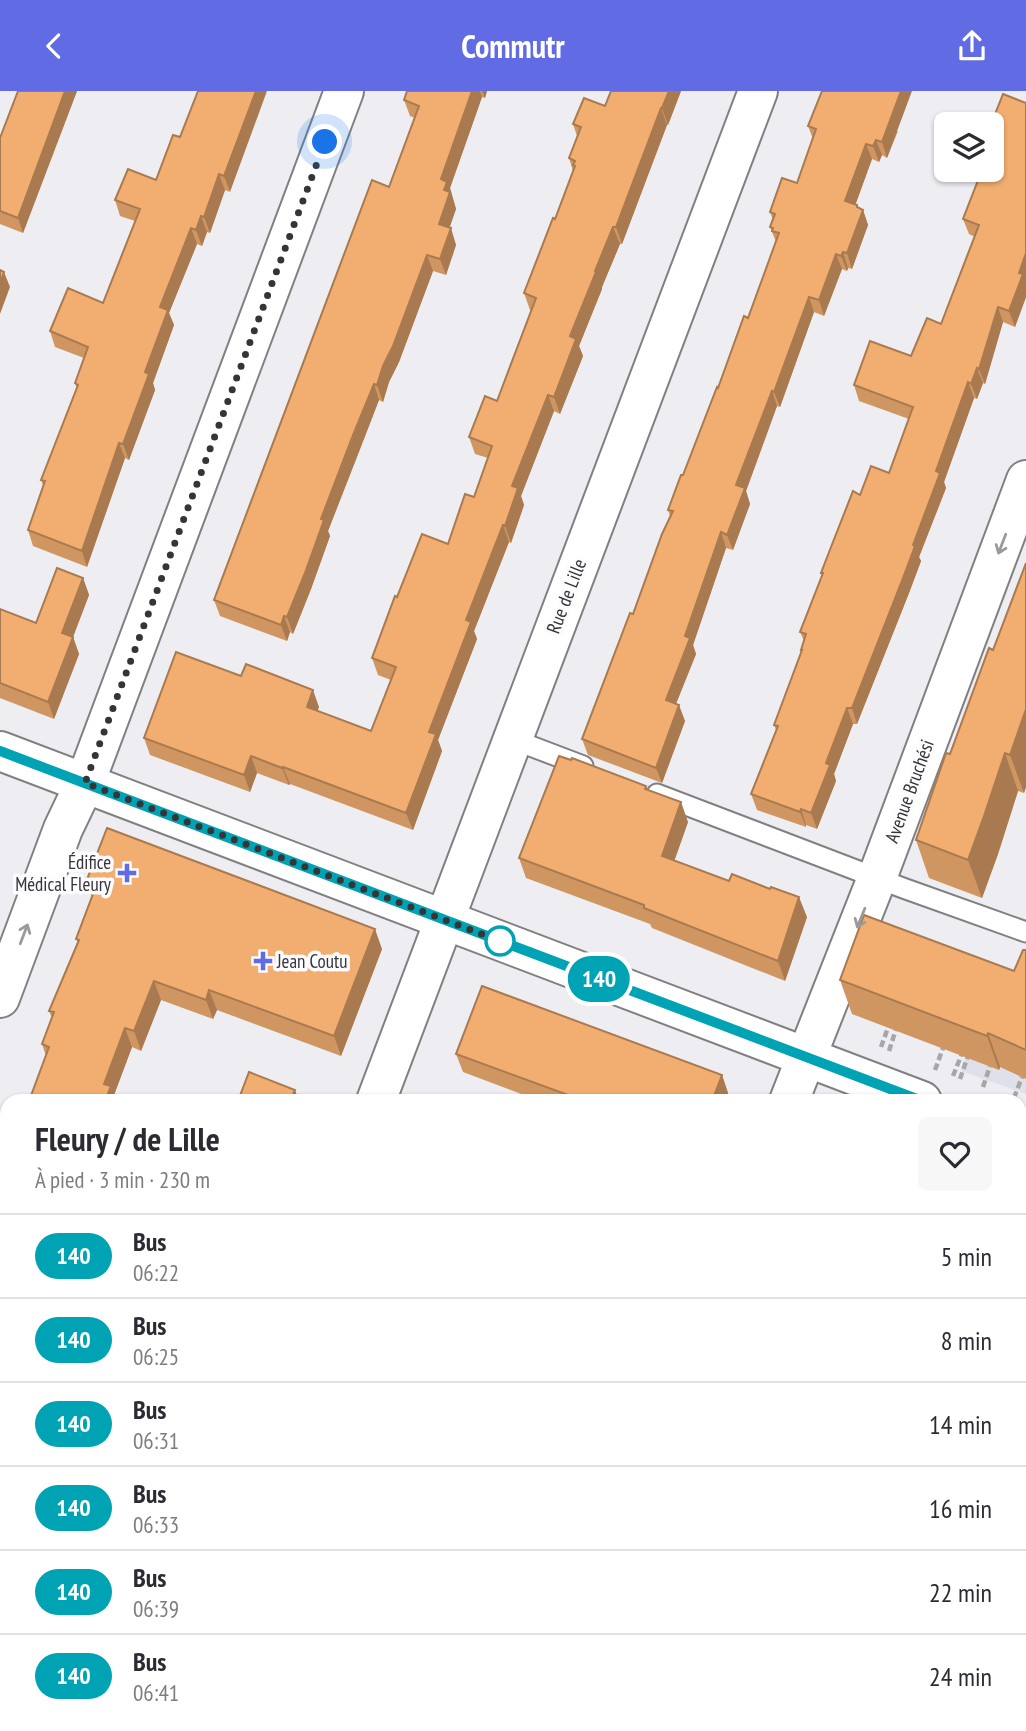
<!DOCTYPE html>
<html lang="fr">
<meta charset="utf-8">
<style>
body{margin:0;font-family:"PT Sans Narrow",sans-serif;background:#f7f7f7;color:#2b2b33;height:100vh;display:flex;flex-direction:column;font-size:26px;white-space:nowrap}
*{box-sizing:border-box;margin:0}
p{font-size:23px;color:#7c7c81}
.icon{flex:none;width:38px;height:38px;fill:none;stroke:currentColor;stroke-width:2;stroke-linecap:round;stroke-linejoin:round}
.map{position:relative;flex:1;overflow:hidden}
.panel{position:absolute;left:0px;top:1003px;width:1027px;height:639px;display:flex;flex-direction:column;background:#fff;border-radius:21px 21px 0 0;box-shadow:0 2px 5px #0004}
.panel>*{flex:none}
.badge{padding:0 14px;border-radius:23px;font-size:24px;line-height:46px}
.tools{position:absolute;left:934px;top:21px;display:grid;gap:14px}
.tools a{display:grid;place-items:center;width:70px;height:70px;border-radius:10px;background:#fff;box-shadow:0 2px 5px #0004;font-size:35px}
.you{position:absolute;width:35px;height:35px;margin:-18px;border:5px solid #fff;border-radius:50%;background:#1a73e8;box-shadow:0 0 0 10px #1a73e833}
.map>.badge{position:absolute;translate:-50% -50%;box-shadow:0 0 0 4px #fff}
.round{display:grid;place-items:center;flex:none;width:74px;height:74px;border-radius:10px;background:#f7f7f7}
.overview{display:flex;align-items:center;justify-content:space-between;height:119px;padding:0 35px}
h1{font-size:33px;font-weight:700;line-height:52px}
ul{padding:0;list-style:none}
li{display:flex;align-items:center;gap:21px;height:84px;padding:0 35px;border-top:2px solid #e1e1e2}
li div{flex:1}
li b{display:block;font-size:26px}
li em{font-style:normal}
li .badge{min-width:77px;font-weight:700;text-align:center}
header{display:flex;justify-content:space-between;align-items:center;height:91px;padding:0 35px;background:#616be3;color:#fff;font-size:32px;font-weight:700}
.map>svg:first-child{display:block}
.built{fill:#e0e0ea}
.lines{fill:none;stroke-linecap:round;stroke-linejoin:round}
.lane-casing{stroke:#808083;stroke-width:23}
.street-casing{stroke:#808083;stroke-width:42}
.secondary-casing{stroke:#808083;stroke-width:42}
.path{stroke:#a7a7aa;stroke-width:4.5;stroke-dasharray:7 3.5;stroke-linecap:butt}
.lane{stroke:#fff;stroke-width:19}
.street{stroke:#fff;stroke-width:38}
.secondary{stroke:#fff;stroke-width:38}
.wall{fill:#d09661}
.shaded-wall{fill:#a97a4f}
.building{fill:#f2ae71;stroke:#a97a4f;stroke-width:2}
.oneway{stroke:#9a9a9b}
.line-casing{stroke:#fff;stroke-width:16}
.line{stroke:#00a3b4;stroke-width:10}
.walk{stroke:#353537;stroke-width:7;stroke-dasharray:0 12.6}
.poi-dot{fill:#616be3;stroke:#fcfcff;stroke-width:2.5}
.stop-dot{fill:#fff;stroke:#00a3b4;stroke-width:3.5}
.labels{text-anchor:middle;stroke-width:7;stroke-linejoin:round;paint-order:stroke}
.street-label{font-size:19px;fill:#353537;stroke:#fcfcff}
.poi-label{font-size:19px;fill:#353537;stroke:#fcfcff;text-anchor:end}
</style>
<header><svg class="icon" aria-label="back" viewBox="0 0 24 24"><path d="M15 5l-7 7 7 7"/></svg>Commutr<svg class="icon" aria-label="share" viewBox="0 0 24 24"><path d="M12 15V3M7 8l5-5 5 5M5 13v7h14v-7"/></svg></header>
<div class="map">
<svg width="1026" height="1640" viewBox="0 0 1026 1640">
<rect width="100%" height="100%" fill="#eeeef2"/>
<polygon class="built" points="988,898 1026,911 1026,1003 961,980"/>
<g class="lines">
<g class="lane-casing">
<g id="lane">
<polyline points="512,648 583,675"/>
<polyline points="657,703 903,797 1026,841"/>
</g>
</g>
<g class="street-casing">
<g id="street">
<polyline points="0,907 63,738 85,692 344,0"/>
<polyline points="376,1010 758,0"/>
<polyline points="789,1010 877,787 1026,389"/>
<polyline points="1020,1624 1026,1609"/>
<polyline points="138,1640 140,1634"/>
<polyline points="551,1640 553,1634"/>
</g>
</g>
<g class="secondary-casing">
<g id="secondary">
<polyline points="0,660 922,1010"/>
<polyline points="1020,1047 1026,1049"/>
</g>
</g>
<g class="path">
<polyline points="881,956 890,931"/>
<polyline points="889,960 897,935"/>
<polyline points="935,979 943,957"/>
<polyline points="953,985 963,960"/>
<polyline points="960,988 969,962"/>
<polyline points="983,996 990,975"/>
<polyline points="1014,1007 1022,986"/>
</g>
<use href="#lane" class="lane"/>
<use href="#street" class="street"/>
<use href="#secondary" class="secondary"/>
</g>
<g class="wall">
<polygon points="18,0 77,0 23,142 0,133 0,47"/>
<polygon points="198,0 230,101 225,99 210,142 207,141 202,155 197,153 169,222 174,234 153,292 155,299 129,369 125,367 87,476 33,455 28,439 43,394 41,389 77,298 75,292 84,267 55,256 50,240 103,212 135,130 120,125 115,109 156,89 180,46"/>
<polygon points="407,0 487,0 485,7 482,6 450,97 456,118 449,137 456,154 446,184 433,180 399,271 389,291 383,311 379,309 359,361 328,440 330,445 311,498 293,543 290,541 287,550 220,525 214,509 389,96 415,27 410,25 404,9"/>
<polygon points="611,0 681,0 668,34 667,34 622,153 620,153 602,196 602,198 579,255 583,265 560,323 554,320 521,405 524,414 511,452 509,451 474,540 477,548 438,649 442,660 413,739 290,693 289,694 257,682 250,701 150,664 144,647 241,585 319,616 317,620 371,640 391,589 378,584 372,567 397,506 448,453 474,406 488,367 475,363 469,346 497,310 532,220 530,219 524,202 555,128 573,80 569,67 577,45 573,33 605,15"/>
<polygon points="1026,12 1026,206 1015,236 1003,231 985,293 983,292 977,308 974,307 944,391 946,397 919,466 921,470 909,502 857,633 853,633 834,683 836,690 817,738 806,734 806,736 757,719 751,703 776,639 774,634 801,561 801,559 804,550 800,541 822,484 821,482 860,404 889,382 909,328 859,310 854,294 911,265 941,233 975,146 969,143 963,128 996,41 992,31"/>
<polygon points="808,35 898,40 887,67 882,64 879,71 872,68 855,114 857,114 858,117 863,119 868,134 852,178 848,177 847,180 842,178 824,225 814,221 780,316 777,315 746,400 750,413 733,459 726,457 693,554 696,563 676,613 685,630 662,692 588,664 582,648 633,523 670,425 668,419 748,227 776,151 770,136 773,129 770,121 797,92 813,48"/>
<polygon points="1026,472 1026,696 1024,702 1018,700 998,763 982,807 929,787 916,749 993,559"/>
<polygon points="83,487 89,504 73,546 79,563 54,628 0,607 0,518 36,532"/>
<polygon points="646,695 648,699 688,731 674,770 807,826 785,890 652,837 650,833 526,787 519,767"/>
<polygon points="86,791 382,858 341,965 217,919 213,928 161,909 141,960 132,956 114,1004 116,1010 29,1010 46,965 42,953 52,927 49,920 78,852 76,848 92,806"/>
<polygon points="1026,859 1026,988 1000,976 999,979 852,923 840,889 1014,880"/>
<polygon points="456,963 722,984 728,1002 726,1010 540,1010 463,981"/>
<polygon points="7,1067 7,1278 5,1277 0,1291 0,1086"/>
</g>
<g class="shaded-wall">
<polygon points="65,0 77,0 23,142 18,127"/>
<polygon points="256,0 267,0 230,101 224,85"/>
<polygon points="472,0 480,0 482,6 450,97 456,118 445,150 439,133 441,88"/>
<polygon points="482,0 487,0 485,7"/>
<polygon points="669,0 681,0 668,34 662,17"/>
<polygon points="901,0 912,0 887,67 882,51"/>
<polygon points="661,17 667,34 622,153 616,136"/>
<polygon points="876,49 882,64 879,71 873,55"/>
<polygon points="866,53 872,68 851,126 845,110"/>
<polygon points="219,83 225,99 210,142 204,126"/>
<polygon points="857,114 861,124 863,119 868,134 852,178 847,162"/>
<polygon points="201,125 207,141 202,155 196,139"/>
<polygon points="613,136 620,153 602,196 602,198 579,255 583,265 560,323 554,306 570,245 595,180"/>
<polygon points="191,137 197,153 169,222 174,234 153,292 155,299 129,369 123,353 145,281 160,216"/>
<polygon points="451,137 456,154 446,184 440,168"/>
<polygon points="843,161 848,177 847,180 841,165"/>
<polygon points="1026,162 1026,206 1015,236 1009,220 1019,182"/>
<polygon points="836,163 842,178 824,225 819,209"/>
<polygon points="427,164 433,180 399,271 389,291 383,311 377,294 383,275"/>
<polygon points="4,181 10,196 0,223 0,193"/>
<polygon points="809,206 814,221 780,316 774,301"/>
<polygon points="998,216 1003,231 985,293 979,278"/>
<polygon points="977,277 983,292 977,308 971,293"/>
<polygon points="968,291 974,307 944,391 946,397 919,466 921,470 909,502 857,633 852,617 913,454 936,380"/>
<polygon points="374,293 379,309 328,440 330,445 311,498 293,543 287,526 321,428"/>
<polygon points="772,300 777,315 746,400 750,413 733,459 727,444 736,394"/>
<polygon points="548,304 554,320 521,405 524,414 511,452 505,435 512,395"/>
<polygon points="119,352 125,367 87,476 82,460"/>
<polygon points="503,434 509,451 474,540 477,548 438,649 442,660 413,739 406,722 429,641 466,529"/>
<polygon points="721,441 726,457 693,554 696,563 671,625 666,609 685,545"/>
<polygon points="83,487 89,504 68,559 62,542"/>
<polygon points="284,525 290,541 287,550 281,534"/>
<polygon points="73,546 79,563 54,628 48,611"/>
<polygon points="313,599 319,616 313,633 307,616"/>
<polygon points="679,614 685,630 662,692 656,677"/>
<polygon points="847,617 853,633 834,683 836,690 817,738 811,722 826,672"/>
<polygon points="1026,618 1026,696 1024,702 1010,664"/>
<polygon points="1005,662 1018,700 998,763 982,807 968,769"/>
<polygon points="251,665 257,682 250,701 244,684"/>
<polygon points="283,676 290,693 289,694 282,677"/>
<polygon points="681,711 688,731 669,785 662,765"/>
<polygon points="801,718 806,734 806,736 800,721"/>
<polygon points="799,806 807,826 785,890 778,870"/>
<polygon points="375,838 382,858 341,965 334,945"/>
<polygon points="154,890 161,909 141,960 134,940"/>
<polygon points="209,899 217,919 213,928 206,909"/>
<polygon points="125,937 132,956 114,1004 116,1010 105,1010 104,993"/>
<polygon points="988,942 1000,976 999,979 987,945"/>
<polygon points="722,984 728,1002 726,1010 712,1010"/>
<polygon points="295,999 299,1010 290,1010"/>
<polygon points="0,1264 5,1277 0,1291"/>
<polygon points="1026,1381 1026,1412 1022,1423 1024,1429 1020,1439 1020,1397"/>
<polygon points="52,1634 63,1634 61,1640 49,1640"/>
<polygon points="296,1634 310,1634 307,1640 295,1640"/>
<polygon points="469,1634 478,1634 477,1640 467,1640"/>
<polygon points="681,1634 692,1634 690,1640 679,1640"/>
<polygon points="926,1634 938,1634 936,1640 924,1640"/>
</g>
<g class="building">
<polygon points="18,0 65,0 18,127 0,120 0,47"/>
<polygon points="198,0 256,0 224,85 219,83 204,126 201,125 196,139 191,137 160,216 168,219 145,281 149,283 123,353 119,352 82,460 28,439 45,390 41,389 78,294 75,292 88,256 50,240 68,197 103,212 140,118 115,109 128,78 156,89 173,44 180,46"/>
<polygon points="407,0 472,0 441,88 447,91 444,99 450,101 439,133 451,137 440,168 427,164 393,255 383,275 377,294 374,293 353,344 321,428 324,429 305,482 287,526 284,525 281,534 214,509 372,89 389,96 419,15 404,9"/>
<polygon points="611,0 669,0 662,17 661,17 616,136 613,136 595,180 596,181 570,245 576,248 554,306 548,304 512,395 518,397 505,435 503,434 466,529 471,531 429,641 436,643 406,722 283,676 282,677 251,665 244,684 144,647 176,561 241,585 246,573 313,599 307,616 371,640 396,576 372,567 395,505 397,506 422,443 448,453 465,403 474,406 492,355 469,346 485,305 497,310 536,207 524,202 553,127 555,128 575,75 573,74 575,70 569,67 581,36 573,33 584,7 605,15"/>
<polygon points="822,0 901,0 882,51 876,49 873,55 866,53 845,110 857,114 857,116 863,119 847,162 843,161 841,165 836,163 819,209 809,206 774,301 772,300 736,394 745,397 727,444 721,441 685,545 690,547 666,609 679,614 656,677 582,648 630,522 633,523 662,443 673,420 668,419 681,384 683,384 717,296 718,297 744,225 748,227 779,142 772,140 773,137 770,136 775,123 770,121 782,87 797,92 816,38 808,35"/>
<polygon points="1003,3 1026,12 1026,162 1019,182 1023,183 1009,220 998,216 979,278 977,277 971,293 968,291 936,380 940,382 913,454 915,455 903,487 852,617 847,617 826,672 830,674 811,722 801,718 800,721 751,703 778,635 774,634 802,559 801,559 806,543 800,541 823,482 821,482 831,456 853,400 860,404 871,375 889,382 913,316 854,294 870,250 911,265 927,227 941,233 979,134 963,128 982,79 992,79 992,50 998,33 992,31"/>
<polygon points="0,179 4,181 0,193"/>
<polygon points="1026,472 1026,618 1010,664 1005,662 984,725 968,769 916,749 946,662 950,663 989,557 993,559"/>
<polygon points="57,477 83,487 62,542 73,546 48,611 0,592 0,518 36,532"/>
<polygon points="559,665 571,669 572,667 646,695 645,698 681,711 662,765 729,790 732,783 770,798 771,796 799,806 778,870 644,817 644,814 519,767"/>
<polygon points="107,737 375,838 334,945 209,899 206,909 154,890 134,940 125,937 104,993 111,995 105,1010 29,1010 49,956 42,953 54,921 49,920 79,849 76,848 96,795 86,791"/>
<polygon points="864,824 1014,880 1023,859 1026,859 1026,959 988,942 987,945 840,889"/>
<polygon points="482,895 722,984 712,1010 569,1010 571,1005 456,963"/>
<polygon points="249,981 295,999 290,1010 238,1010"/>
<polygon points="7,1067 7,1256 6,1260 0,1258 0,1086"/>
<polygon points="1020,1260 1026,1262 1026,1381 1020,1397"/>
<polygon points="0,1596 7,1598 7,1634 52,1634 49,1640 0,1640"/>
<polygon points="203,1634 296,1634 295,1639 297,1640 201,1640"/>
<polygon points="396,1634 469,1634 467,1640 393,1640"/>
<polygon points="628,1634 681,1634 679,1640 626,1640"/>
<polygon points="835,1634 926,1634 924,1640 833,1640"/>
</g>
<defs><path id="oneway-shaft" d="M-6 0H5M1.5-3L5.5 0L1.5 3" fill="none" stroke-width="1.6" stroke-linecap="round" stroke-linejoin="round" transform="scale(1.75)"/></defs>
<g class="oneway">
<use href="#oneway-shaft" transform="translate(1002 453) rotate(111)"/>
<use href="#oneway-shaft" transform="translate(861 827) rotate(112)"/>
<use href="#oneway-shaft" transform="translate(24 843) rotate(-69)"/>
</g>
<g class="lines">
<g class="line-casing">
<polyline id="line" points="0,660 922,1010"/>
</g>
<use href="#line" class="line"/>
<polyline class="walk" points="325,51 85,692 500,850"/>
</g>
<g class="poi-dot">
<path d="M123.5 771.5h7v7h7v7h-7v7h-7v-7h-7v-7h7z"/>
<path d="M259.5 859.5h7v7h7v7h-7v7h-7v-7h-7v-7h7z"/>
</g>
<circle class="stop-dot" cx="500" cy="850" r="14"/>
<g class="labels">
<g class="street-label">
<text transform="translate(566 505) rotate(-69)" y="7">Rue de Lille</text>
<text transform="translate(909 700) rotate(-70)" y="7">Avenue Bruchési</text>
</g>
<g class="poi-label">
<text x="111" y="778">Édifice<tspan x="111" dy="22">Médical Fleury</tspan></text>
<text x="277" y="877" text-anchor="start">Jean Coutu</text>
</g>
</g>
</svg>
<div class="tools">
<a><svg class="icon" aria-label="layers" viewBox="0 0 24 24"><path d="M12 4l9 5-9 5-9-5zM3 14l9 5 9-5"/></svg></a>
</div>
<div class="you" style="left:325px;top:51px"></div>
<b class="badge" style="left:599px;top:888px;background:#00a3b4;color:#fff">140</b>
<section class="panel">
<div class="overview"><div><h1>Fleury / de Lille</h1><p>À pied · 3 min · 230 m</p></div><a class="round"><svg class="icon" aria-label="heart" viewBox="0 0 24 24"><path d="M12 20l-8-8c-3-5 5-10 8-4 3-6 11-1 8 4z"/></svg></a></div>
<ul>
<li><span class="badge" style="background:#00a3b4;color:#fff">140</span><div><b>Bus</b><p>06:22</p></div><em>5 min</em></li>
<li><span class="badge" style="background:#00a3b4;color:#fff">140</span><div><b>Bus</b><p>06:25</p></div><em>8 min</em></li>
<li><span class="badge" style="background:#00a3b4;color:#fff">140</span><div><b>Bus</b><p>06:31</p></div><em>14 min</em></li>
<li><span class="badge" style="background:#00a3b4;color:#fff">140</span><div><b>Bus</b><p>06:33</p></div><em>16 min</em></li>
<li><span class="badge" style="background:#00a3b4;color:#fff">140</span><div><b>Bus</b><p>06:39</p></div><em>22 min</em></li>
<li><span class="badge" style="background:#00a3b4;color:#fff">140</span><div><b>Bus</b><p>06:41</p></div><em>24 min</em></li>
</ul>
</section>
</div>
